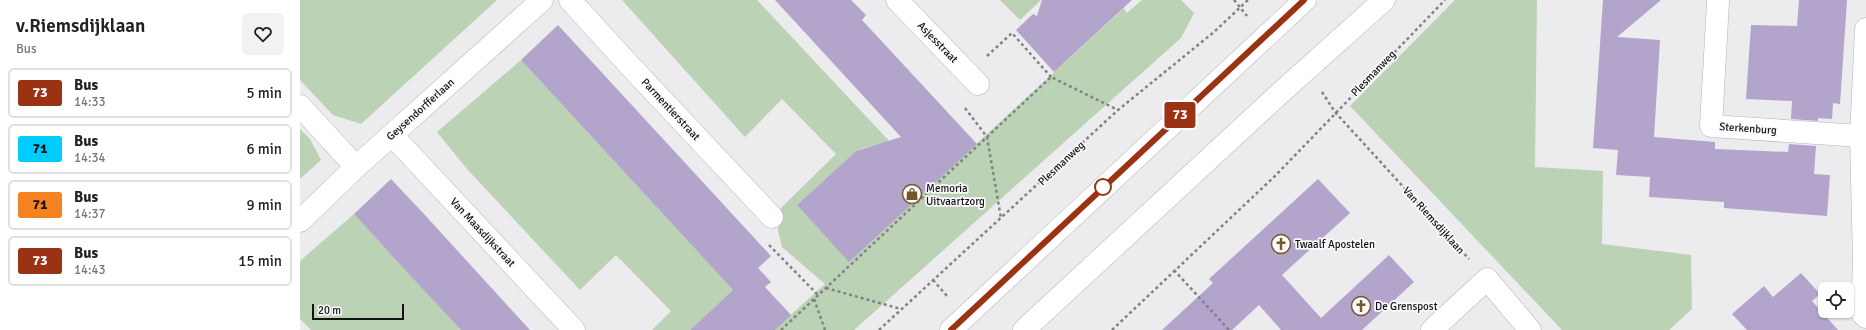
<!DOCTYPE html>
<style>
body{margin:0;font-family:Signika,sans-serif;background:#f2f2f2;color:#222;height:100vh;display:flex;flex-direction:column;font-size:15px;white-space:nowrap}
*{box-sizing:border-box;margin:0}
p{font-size:13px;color:#767676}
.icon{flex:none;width:22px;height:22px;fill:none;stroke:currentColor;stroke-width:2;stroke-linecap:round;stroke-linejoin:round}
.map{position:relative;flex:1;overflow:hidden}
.sheet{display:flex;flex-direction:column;background:#fff;width:300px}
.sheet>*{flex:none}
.badge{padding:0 8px;border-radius:3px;font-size:14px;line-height:26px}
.buttons{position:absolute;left:1518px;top:282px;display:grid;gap:8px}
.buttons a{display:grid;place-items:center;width:36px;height:36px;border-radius:6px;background:#fff;box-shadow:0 1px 3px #0004;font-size:20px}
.scale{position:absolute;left:12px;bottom:10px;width:92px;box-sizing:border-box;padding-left:4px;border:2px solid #121213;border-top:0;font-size:11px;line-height:14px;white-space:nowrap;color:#121213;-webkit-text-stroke:3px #faf9fc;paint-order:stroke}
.map>.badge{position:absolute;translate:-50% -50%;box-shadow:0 0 0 2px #fff}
.round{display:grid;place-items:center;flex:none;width:42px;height:42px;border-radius:6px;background:#f2f2f2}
.head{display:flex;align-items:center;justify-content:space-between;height:68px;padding:0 16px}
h1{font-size:19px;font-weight:600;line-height:30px}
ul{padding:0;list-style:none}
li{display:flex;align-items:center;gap:12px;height:50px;margin:0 8px 6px;padding:0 8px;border:2px solid #e0e0e0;border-radius:6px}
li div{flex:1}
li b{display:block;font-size:15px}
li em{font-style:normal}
li .badge{min-width:44px;font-weight:700;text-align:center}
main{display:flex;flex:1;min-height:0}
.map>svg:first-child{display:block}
.green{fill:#bbd2b5}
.building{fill:#b2a4cb}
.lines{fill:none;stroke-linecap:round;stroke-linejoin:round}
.minor-casing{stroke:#b6b5b8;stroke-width:23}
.secondary-casing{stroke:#b6b5b8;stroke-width:23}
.path{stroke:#828284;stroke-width:2.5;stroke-dasharray:3 3;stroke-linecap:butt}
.minor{stroke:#fff;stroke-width:22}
.secondary{stroke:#fff;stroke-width:22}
.line-casing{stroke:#fff;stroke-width:9}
.line{stroke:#9b3214;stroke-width:6}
.stop-dot{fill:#fff;stroke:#9b3214;stroke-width:2}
.labels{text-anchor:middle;stroke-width:3.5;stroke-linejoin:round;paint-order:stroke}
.street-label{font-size:11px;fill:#121213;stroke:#faf9fc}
.poi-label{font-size:11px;fill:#121213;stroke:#faf9fc;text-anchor:start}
</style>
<main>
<section class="sheet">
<div class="head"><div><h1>v.Riemsdijklaan</h1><p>Bus</p></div><a class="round"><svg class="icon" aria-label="heart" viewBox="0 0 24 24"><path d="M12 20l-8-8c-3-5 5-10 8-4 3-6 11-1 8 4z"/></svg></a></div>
<ul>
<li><span class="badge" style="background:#9b3214;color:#fff">73</span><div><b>Bus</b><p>14:33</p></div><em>5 min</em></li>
<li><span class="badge" style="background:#0cf;color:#111">71</span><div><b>Bus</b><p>14:34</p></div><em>6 min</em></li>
<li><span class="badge" style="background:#f58220;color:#111">71</span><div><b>Bus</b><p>14:37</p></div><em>9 min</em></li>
<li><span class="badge" style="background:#9b3214;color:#fff">73</span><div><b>Bus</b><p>14:43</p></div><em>15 min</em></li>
</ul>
</section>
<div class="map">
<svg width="1566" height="330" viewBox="0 0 1566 330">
<rect width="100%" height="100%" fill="#ecebee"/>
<g class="green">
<polygon points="0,0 197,0 61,124 33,115 0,80"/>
<polygon points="322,0 457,0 592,144 566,147 556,151 497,205 549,261 824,8 827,13 842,0 881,0 894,13 881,38 554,330 474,330 525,284 482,247 478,230 481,208 536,154 482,99 445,137"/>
<polygon points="700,0 741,0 720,20"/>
<polygon points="1155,0 1237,0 1235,167 1303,171 1302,244 1391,255 1392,309 1369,330 1262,330 1050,106"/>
<polygon points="221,60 433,290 390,330 352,330 371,311 316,255 280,290 167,169 137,132"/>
<polygon points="0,129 10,139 21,160 0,179"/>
<polygon points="54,214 161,330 11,330 0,319 0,261"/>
</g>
<g class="building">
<polygon points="475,0 551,0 566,15 562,20 677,144 549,262 497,205 556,151 601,137"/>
<polygon points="742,0 832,0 754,72 716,30 733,14 737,16"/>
<polygon points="1303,0 1361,0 1317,37 1360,40 1354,137 1415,142 1415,149 1488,152 1489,144 1516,146 1514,174 1530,175 1527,216 1424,208 1424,202 1349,197 1350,177 1316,175 1318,150 1293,148"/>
<polygon points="1499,0 1547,0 1540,104 1533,103 1532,119 1518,118 1518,121 1491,119 1492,101 1446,99 1451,25 1497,26"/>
<polygon points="258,25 471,256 458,268 471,282 465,287 491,315 475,330 390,330 433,290 221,60"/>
<polygon points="91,179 123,213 230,330 161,330 107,272 54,214"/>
<polygon points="1018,179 1050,213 982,275 1021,318 1089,255 1114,282 1062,330 981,330 959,305 932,330 862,330 913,283 909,279"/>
<polygon points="1501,273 1520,294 1512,301 1538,330 1447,330 1432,314 1464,286 1473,297"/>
</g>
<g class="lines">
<g class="minor-casing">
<g id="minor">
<polyline points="270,0 332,68 472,217"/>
<polyline points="597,0 678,84"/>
<polyline points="1418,2 1411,126 1561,136"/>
<polyline points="1566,29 1561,136 1564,262 1562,313 1566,317"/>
<polyline points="0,106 56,167"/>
<polyline points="92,135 274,330"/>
<polyline points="0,221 56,167 242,0"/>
<polyline points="1132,330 1187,279 1230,330"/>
</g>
</g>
<g class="secondary-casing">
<g id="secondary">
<polyline points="651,330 1005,0"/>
<polyline points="724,330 977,96 1084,0"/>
</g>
</g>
<g class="path">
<polyline points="934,0 947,16"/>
<polyline points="687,56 712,33 751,77"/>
<polyline points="1022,92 1035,112 1169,259"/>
<polyline points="665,108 687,137 701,218"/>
<polyline points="469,245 518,295"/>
<polyline points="874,270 929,330"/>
<polyline points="633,280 647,296"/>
<polyline points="526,288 601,309"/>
<polyline points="514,299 525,330"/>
<polyline points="481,330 751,77 818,110"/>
<polyline points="579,330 818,110 914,32 948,0"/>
<polyline points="812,330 975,176 1145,0"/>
</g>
<use href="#minor" class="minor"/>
<use href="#secondary" class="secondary"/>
</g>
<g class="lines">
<g class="line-casing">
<polyline id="line" points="651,330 1004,0"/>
</g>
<use href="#line" class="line"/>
</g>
<defs>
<g id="shop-ring" transform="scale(1)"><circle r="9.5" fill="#faf9fc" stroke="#74582b" stroke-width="1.5"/><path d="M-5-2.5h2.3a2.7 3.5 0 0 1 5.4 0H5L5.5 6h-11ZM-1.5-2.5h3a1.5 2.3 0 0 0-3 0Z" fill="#74582b"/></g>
<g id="church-ring" transform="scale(1)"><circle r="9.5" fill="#faf9fc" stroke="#74582b" stroke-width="1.5"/><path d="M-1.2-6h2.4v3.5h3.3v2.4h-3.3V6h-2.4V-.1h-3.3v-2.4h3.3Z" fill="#74582b"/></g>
</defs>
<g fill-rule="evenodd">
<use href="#shop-ring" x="612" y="194"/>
<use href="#church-ring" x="981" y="244"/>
<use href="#church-ring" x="1061" y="306"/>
</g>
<circle class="stop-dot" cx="803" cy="187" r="8"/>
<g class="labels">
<g class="street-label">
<text transform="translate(638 42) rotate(46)" y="4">Asjesstraat</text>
<text transform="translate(1073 73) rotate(-46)" y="4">Plesmanweg</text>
<text transform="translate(120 109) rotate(-42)" y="4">Geysendorfferlaan</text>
<text transform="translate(371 109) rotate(47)" y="4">Parmentierstraat</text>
<text transform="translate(1448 128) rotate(4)" y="4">Sterkenburg</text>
<text transform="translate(761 163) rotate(-43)" y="4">Plesmanweg</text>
<text transform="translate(1134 220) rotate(48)" y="4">Van Riemsdijklaan</text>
<text transform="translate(183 232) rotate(47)" y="4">Van Maasdijkstraat</text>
</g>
<g class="poi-label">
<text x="626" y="192">Memoria<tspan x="626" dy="13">Uitvaartzorg</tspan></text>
<text x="995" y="248">Twaalf Apostelen</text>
<text x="1075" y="310">De Grenspost</text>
</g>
</g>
</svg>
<div class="buttons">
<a><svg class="icon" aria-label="locate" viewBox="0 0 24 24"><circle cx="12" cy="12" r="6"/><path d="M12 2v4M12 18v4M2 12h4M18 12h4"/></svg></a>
</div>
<div class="scale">20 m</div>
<b class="badge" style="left:880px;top:115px;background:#9b3214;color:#fff">73</b>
</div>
</main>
